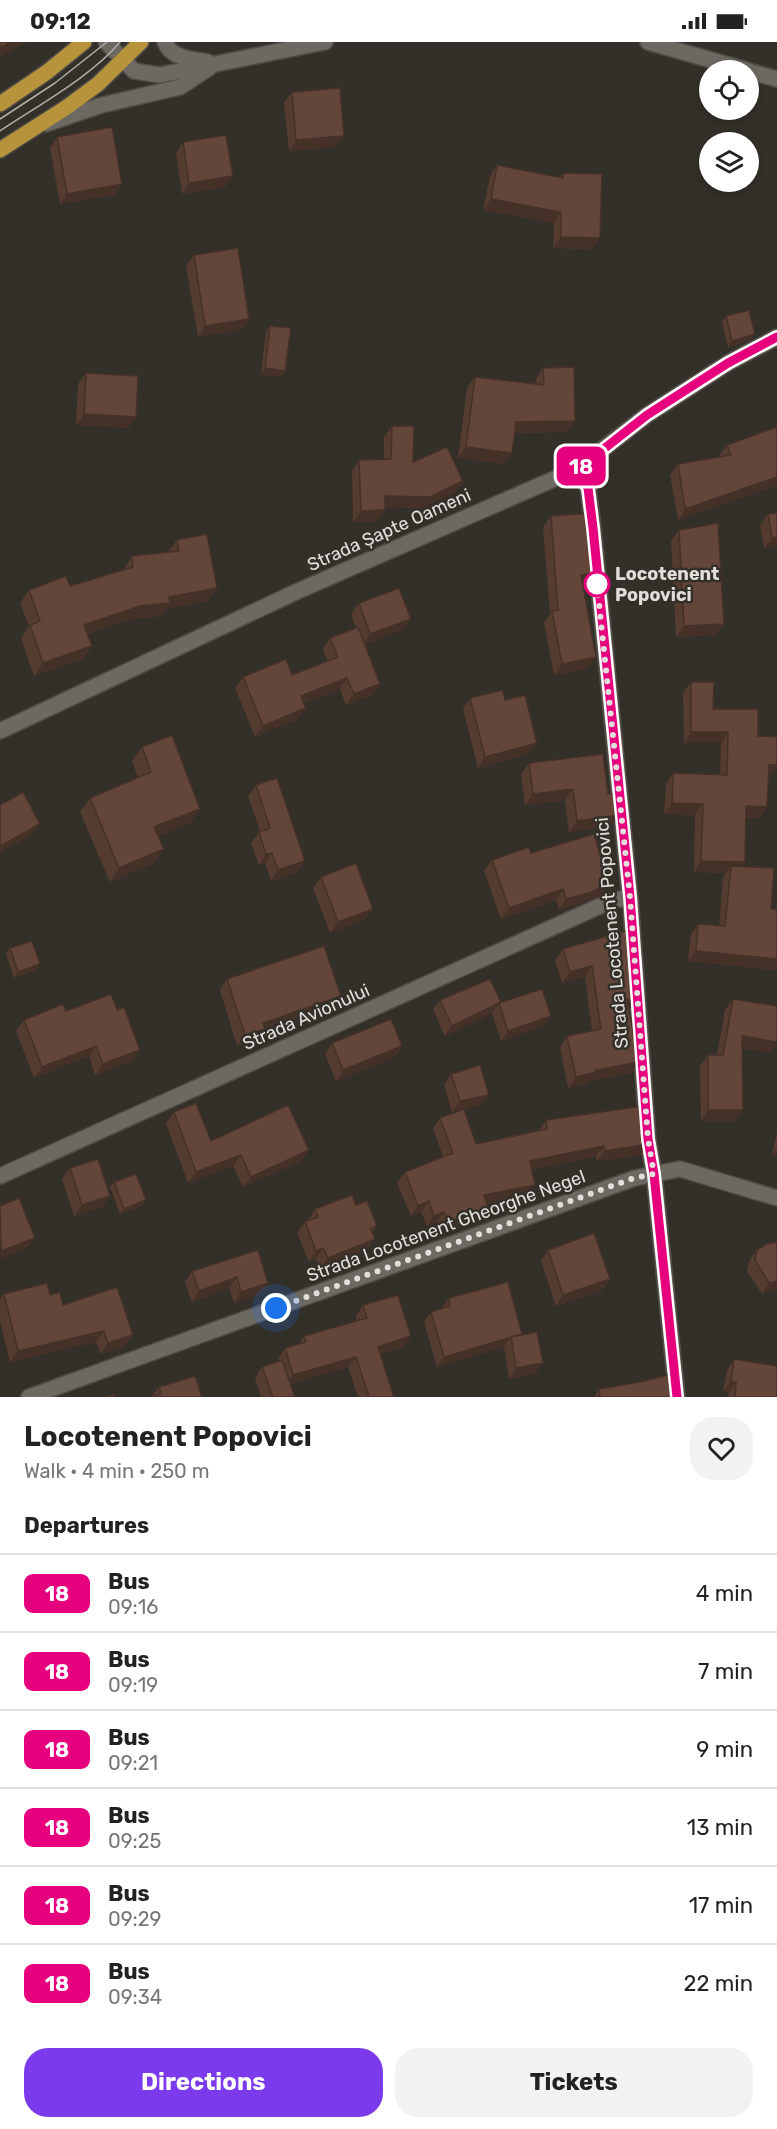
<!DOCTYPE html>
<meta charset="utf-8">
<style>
body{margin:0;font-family:Rubik,sans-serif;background:#f2f2f2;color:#222;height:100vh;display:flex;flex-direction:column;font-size:22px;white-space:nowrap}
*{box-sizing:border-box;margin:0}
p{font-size:20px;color:#767676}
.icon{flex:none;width:33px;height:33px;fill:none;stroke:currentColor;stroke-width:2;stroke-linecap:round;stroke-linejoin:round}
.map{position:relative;height:1355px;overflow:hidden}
.panel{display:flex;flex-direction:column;background:#fff;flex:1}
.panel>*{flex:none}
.badge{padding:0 12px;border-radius:9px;font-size:21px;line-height:39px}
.tools{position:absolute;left:699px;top:18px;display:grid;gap:12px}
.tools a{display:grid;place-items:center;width:60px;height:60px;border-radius:50%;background:#fff;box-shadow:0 3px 9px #0003;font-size:30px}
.you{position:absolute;width:30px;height:30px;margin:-15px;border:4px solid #fff;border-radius:50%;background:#1a73e8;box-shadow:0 0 0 9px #1a73e833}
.map>.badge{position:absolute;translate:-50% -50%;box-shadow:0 0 0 3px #fff}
h2{padding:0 24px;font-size:22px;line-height:54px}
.round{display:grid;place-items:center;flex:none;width:63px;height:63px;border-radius:24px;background:#f2f2f2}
.headline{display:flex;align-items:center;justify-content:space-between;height:102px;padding:0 24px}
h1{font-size:28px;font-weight:700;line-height:45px}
.button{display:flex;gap:12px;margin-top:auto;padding:12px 24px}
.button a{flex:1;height:69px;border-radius:24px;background:#7c3aed;color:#fff;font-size:24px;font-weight:700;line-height:69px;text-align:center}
.button a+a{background:#f2f2f2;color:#222}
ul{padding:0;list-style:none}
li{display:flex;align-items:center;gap:18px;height:78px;padding:0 24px;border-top:2px solid #e0e0e0}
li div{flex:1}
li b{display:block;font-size:22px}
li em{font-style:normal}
li .badge{min-width:66px;font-weight:700;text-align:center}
.status{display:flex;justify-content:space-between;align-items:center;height:42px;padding:0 30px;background:#fff;direction:ltr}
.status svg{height:16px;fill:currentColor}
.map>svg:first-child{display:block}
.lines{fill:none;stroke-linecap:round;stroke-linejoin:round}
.minor-casing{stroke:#4e4b46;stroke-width:18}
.major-casing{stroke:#4e4b46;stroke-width:18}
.minor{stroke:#6c6862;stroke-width:15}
.major{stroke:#b7933c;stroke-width:15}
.tram{stroke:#b0aca9;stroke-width:1.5}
.wall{fill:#553c31}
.shaded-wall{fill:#453128}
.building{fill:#634639;stroke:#453128;stroke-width:1.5}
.line-casing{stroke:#fff;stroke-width:14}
.line{stroke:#e6007e;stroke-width:9}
.walk{stroke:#e1dedb;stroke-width:6;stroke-dasharray:0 10.8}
.stop-dot{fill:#fff;stroke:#e6007e;stroke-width:3}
.labels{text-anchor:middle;stroke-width:5;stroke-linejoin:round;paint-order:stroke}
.street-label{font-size:18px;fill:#e1dedb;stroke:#332f29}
.stop-label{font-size:18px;font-weight:bold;fill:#e1dedb;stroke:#332f29;text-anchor:start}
</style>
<div class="status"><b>09:12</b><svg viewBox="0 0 49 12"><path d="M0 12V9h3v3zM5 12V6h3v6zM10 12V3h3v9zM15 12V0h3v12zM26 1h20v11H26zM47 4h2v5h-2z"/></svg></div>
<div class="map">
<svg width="777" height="1355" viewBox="0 0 777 1355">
<rect width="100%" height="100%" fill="#332f29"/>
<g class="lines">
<g class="minor-casing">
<g id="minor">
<polyline points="106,0 134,29 160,33 325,0"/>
<path d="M165,0c6,17 27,17 43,20"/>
<polyline points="648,0 746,28"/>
<polyline points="748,29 777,37"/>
<polyline points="46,82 102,63 180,45 209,26"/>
<polyline points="577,427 588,446 593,486 630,855 648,1097 654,1132 677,1355"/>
<polyline points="0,689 298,549 577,427 647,373 728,321 777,295"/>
<polyline points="0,1134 611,859 630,855"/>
<polyline points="29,1355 635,1136 680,1127 777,1156"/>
</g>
</g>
<g class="major-casing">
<g id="major">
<polyline points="0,62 47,30 84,0"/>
<polyline points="0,108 67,65 98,42 141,0"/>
</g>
</g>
<use href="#minor" class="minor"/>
<use href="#major" class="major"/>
<g class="tram">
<polyline points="0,77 55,41 107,0"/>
<path d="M0,89c37,-25 92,-55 120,-89"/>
</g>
</g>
<g class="wall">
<polygon points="292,50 344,94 336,105 289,109 284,60"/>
<polygon points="57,95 122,142 114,153 60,162 50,106"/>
<polygon points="183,100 233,134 225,145 182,152 176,111"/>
<polygon points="497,123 560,135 563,131 600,196 592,207 553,206 554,181 483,168 490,134"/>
<polygon points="194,213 249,277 242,288 198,295 186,224"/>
<polygon points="726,274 755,292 751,298 728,305 722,280"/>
<polygon points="270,284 285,329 281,335 261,332 266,289"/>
<polygon points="543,326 567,390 514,391 504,422 458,416 467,346 475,335 536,342 536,337"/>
<polygon points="86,331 136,375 128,386 76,383 78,342"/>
<polygon points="392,384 413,420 463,439 456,450 422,466 385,465 385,468 377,479 353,480 352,429 359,418 384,417 384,395"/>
<polygon points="777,385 777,443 678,478 670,433 678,422 720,415 719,414 727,403"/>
<polygon points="768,472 777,504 764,506 760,483"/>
<polygon points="551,474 587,542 583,543 589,626 554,633 544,580 550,572 543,485"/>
<polygon points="679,488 724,582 716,593 676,595 671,499"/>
<polygon points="177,498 217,546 208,559 166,567 161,574 131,577 87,592 92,604 83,617 34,634 21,596 29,584 20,561 29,548 70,544 123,528 132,514 168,510"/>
<polygon points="359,561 403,588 365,602 380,642 373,653 346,663 340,647 304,661 298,677 255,695 235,646 243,635 292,633 328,620 323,607 330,596 356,586 351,572"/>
<polygon points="691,640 713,667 758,694 770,734 769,734 767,765 760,776 746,776 745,820 741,824 771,867 777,867 777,928 688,919 691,892 698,882 719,884 723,834 726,831 694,830 695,773 664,772 666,742 673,731 720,733 721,701 684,701 683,651"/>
<polygon points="470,656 505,658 537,701 529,712 478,726 463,667"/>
<polygon points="142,705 200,767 190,781 158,794 164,807 154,821 110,840 80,770 90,756 138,735 132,719"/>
<polygon points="529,721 620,773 612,784 569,790 565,758 525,763 521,732"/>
<polygon points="256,743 298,830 271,839 265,821 259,823 251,801 260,789 248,754"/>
<polygon points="531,811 601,853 582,861 559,868 556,858 501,877 484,829 492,818"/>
<polygon points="321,835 365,877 330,891 313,846"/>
<polygon points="631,887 636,957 629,967 632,1031 590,1039 588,1041 568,1046 560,1005 567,994 592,989 585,935 562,941 555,918 563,907"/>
<polygon points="10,906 36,928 14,936 6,912"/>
<polygon points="227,937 333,965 263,990 257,998 237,1004 220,948"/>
<polygon points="733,957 770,1011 742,1006 743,1068 735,1079 701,1079 700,1024 708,1013 717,1013 725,968"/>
<polygon points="440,958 501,960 544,984 501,999 492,971 445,994 433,967"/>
<polygon points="117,968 140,1008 133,1019 95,1033 89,1014 34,1036 16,989 24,978 66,969"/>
<polygon points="332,1001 402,1004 395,1015 336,1039 325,1012"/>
<polygon points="451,1032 482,1063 452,1070 444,1043"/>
<polygon points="174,1070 211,1099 309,1108 301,1119 243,1145 233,1124 188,1141 166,1081"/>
<polygon points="440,1076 476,1102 538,1089 546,1078 648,1102 641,1113 597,1119 596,1114 532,1128 535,1143 528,1153 487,1162 488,1165 481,1176 441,1192 436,1181 427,1184 421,1170 411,1174 397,1141 405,1130 443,1115 433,1086"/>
<polygon points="777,1090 777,1114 772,1113"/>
<polygon points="70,1126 110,1154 102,1165 74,1174 62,1137"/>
<polygon points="114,1140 142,1164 120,1172 110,1145"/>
<polygon points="356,1163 377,1184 372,1191 375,1197 367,1208 320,1227 316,1217 309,1220 297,1191 305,1180 308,1179 315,1167"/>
<polygon points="258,1208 268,1241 261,1252 234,1261 229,1246 192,1260 185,1240 192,1229"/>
<polygon points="548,1208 610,1237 602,1248 556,1264 541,1219"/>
<polygon points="757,1208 777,1248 762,1252 747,1229 749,1219"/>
<polygon points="4,1252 50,1253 63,1263 133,1293 125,1304 101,1312 96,1300 10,1320 0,1279 0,1257"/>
<polygon points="449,1256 522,1292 521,1293 535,1332 509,1337 504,1305 437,1325 424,1280 431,1270 441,1267"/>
<polygon points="363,1263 411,1294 404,1305 380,1312 394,1355 358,1355 348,1325 290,1342 295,1355 261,1355 255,1336 262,1325 278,1319 278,1317 285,1306 299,1302 304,1294 357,1279 356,1274"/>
<polygon points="734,1317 777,1355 728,1355 729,1350 723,1349 727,1328"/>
<polygon points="159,1345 202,1355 152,1354"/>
<polygon points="599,1347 680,1355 594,1355"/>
</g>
<g class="shaded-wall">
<polygon points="10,0 28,0 0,15 0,6"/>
<polygon points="344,94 336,105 289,109 296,98"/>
<polygon points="233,134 225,145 182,152 189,141"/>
<polygon points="122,142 114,153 60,162 67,152"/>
<polygon points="491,157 561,170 554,181 483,168"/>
<polygon points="561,195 600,196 592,207 553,206"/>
<polygon points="249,277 242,288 198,295 205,284"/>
<polygon points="755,292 751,298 728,305 732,299"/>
<polygon points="265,326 285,329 281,335 261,332"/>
<polygon points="84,372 136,375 128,386 76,383"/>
<polygon points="575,379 567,390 508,391 516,380"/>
<polygon points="466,405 512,411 504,422 458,416"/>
<polygon points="777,435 777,443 678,478 685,467"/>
<polygon points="463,439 456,450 422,466 377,464 385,454"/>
<polygon points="385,468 377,479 353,480 361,469"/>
<polygon points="777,495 777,504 764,506 772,496"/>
<polygon points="594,531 587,542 573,544 581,533"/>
<polygon points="217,546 208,559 166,567 161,574 131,577 75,596 84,583 169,555"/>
<polygon points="411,577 403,588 363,603 370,592"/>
<polygon points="724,582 716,593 676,595 684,584"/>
<polygon points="92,604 83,617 34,634 43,621"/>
<polygon points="596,615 589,626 554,633 562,622"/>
<polygon points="347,636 340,647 293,665 301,654"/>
<polygon points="380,642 373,653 346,663 354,652"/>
<polygon points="306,666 298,677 255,695 263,684"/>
<polygon points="691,690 728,690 721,701 684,701"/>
<polygon points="537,701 529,712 478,726 485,715"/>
<polygon points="769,723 777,723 777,725 770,734 761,734"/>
<polygon points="573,747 565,758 525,763 533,752"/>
<polygon points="672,761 703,762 695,773 664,772"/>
<polygon points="746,764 767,765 760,776 739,775"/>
<polygon points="200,767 190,781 145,799 154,785"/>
<polygon points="620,773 612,784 569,790 577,779"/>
<polygon points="40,782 32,793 0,810 0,804"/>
<polygon points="164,807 154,821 110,840 119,826"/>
<polygon points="272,811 265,821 259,823 266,812"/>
<polygon points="305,819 298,830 271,839 278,828"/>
<polygon points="701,819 745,820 737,831 731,824 726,831 694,830"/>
<polygon points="609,842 601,853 582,861 559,868 566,857"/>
<polygon points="563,847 556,858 501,877 509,866"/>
<polygon points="373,867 365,877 330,891 338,880"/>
<polygon points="696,909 777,917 777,928 688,919"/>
<polygon points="40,922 36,928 14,936 18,930"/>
<polygon points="592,924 585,935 562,941 570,930"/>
<polygon points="341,954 333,965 263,990 257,998 237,1004 245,993 263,981"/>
<polygon points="636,957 629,968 627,958"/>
<polygon points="499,961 492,971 445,994 452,984"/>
<polygon points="551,974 544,984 501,999 508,989"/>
<polygon points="742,994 777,1000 777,1001 770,1011 734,1005"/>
<polygon points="96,1004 89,1014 34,1036 42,1025"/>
<polygon points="402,1004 395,1015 336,1039 343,1028"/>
<polygon points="140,1008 133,1019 95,1033 103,1022"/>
<polygon points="639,1020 632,1031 590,1039 588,1041 568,1046 576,1035 596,1028"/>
<polygon points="489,1053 482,1063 452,1070 460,1059"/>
<polygon points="708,1068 743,1068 735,1079 701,1079"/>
<polygon points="648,1102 641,1113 597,1119 605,1109"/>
<polygon points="604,1104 596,1114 523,1130 530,1119"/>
<polygon points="777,1106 777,1114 772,1113"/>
<polygon points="309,1108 301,1119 243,1145 251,1135"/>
<polygon points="241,1113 233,1124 188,1141 196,1130"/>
<polygon points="535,1143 528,1153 477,1164 484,1153"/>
<polygon points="110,1154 102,1165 74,1174 82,1163"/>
<polygon points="146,1158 142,1164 120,1172 124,1167"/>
<polygon points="429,1159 421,1170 411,1174 418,1164"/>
<polygon points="488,1165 481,1176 441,1192 448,1181"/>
<polygon points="444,1170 436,1181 427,1184 434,1174"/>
<polygon points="35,1196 27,1206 0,1217 1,1209"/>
<polygon points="375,1197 367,1208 320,1227 328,1216"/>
<polygon points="323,1206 316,1217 309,1220 316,1209"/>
<polygon points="237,1235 229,1246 192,1260 199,1249"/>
<polygon points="610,1237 602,1248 556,1264 563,1253"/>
<polygon points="777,1239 777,1248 762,1252 769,1241"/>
<polygon points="268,1241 261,1252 234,1261 241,1250"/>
<polygon points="104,1289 96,1300 10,1320 18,1309"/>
<polygon points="133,1293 125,1304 101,1312 108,1301"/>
<polygon points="411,1294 404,1305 370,1315 378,1305"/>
<polygon points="511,1295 504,1305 437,1325 444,1315"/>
<polygon points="356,1315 348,1325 286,1343 293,1333"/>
<polygon points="543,1321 535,1332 509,1337 516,1326"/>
<polygon points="731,1339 736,1340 729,1350 723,1349"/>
</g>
<g class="building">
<polygon points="0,0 10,0 0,6"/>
<polygon points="340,46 344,94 296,98 292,50"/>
<polygon points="112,85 122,142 67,152 57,95"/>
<polygon points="226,93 233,134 189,141 183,100"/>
<polygon points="497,123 563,136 563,131 602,132 600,196 561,195 561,170 491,157"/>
<polygon points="238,206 249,277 205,284 194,213"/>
<polygon points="749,268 755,292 732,299 726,274"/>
<polygon points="270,284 291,286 285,329 265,326"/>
<polygon points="574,325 575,379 516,380 512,411 466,405 475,335 544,343 543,326"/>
<polygon points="86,331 138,334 136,375 84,372"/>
<polygon points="392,384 414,384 413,420 447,405 463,439 430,455 385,454 385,468 361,469 359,418 391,417"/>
<polygon points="777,385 777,435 685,467 678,422 731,413 727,403"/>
<polygon points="590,471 594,531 581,533 596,615 562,622 552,569 558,568 551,474"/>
<polygon points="777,471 777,495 772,496 768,472"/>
<polygon points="718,481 724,582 684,584 679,488"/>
<polygon points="207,492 217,546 169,555 170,561 140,564 84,583 92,604 43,621 30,583 40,579 29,548 66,534 70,544 133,525 132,514 179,509 177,498"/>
<polygon points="399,546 411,577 370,592 359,561"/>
<polygon points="358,585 380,642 354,652 347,636 301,654 306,666 263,684 243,635 286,617 292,633 338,615 330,596"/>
<polygon points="691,640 714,640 713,667 758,667 758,694 777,695 777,723 769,723 767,765 746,764 745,820 701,819 703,762 672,761 673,731 727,733 728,690 691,690"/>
<polygon points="503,648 505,658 525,653 537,701 485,715 470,656"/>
<polygon points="172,693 200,767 154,785 164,807 119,826 90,756 151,730 142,705"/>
<polygon points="603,712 608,752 617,751 620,773 577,779 573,747 533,752 529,721"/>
<polygon points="277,736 305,819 278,828 272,811 266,812 259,790 270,786 256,743"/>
<polygon points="23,750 40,782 0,804 0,763"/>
<polygon points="594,792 609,842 589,851 566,857 563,847 509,866 492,818 529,805 531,811"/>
<polygon points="356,821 373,867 338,880 321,835"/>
<polygon points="731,824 774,826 771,867 777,867 777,917 696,909 698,882 725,884"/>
<polygon points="631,887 636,957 627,958 639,1020 596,1028 596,1030 576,1035 567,994 601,987 592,924 570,930 563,907"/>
<polygon points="32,899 40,922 18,930 10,906"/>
<polygon points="324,904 341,954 263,981 265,987 245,993 227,937"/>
<polygon points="490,937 501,960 499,961 542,947 551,974 508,989 499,961 452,984 440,958"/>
<polygon points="111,952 117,968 124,965 140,1008 103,1022 96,1004 42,1025 24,978 63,962 66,969"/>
<polygon points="733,957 777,964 777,1000 742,994 743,1068 708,1068 708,1013 723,1013"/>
<polygon points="391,977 402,1004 343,1028 332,1001"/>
<polygon points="480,1023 489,1053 460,1059 451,1032"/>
<polygon points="196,1061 211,1099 288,1063 309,1108 251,1135 241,1113 196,1130 174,1070"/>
<polygon points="643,1064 648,1102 605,1109 604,1104 530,1119 535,1143 484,1153 488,1165 448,1181 444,1170 434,1174 429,1159 418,1164 405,1130 453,1111 440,1076 464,1067 476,1102 547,1087 546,1078"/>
<polygon points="98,1117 110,1154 82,1163 70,1126"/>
<polygon points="136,1132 146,1158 124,1167 114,1140"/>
<polygon points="352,1153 356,1163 367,1159 377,1184 371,1187 375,1197 328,1216 323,1206 316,1209 305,1180 318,1175 315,1167"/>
<polygon points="19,1156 35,1196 1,1209 0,1164"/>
<polygon points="594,1191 610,1237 563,1253 548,1208"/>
<polygon points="777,1200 777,1239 769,1241 755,1218 757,1208 767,1202"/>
<polygon points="258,1208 268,1241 241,1250 237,1235 199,1249 192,1229"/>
<polygon points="508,1240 522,1292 444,1315 431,1270 450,1264 449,1256"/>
<polygon points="47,1241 50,1253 60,1250 63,1263 117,1245 133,1293 108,1301 104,1289 18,1309 4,1252"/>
<polygon points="398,1253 411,1294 378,1305 394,1355 369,1355 356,1315 293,1333 285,1306 306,1300 304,1294 367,1276 363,1263"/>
<polygon points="537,1290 543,1321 516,1326 511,1295"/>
<polygon points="734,1317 777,1324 777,1355 735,1355 736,1340 731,1339"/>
<polygon points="282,1318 295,1355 273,1355 262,1325"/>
<polygon points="675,1331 680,1355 594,1355 600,1354 599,1347 645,1339"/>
<polygon points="195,1334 202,1355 150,1355 161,1352 159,1345"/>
<polygon points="114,1352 115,1355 105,1355"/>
</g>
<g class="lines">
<g class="line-casing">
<polyline id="line" points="677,1355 654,1132 648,1097 630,855 593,486 588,446 577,428 647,373 728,321 777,295"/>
</g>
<use href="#line" class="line"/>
<polyline class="walk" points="276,1266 634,1136 654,1132 648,1097 630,855 597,542"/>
</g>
<circle class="stop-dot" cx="597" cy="542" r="12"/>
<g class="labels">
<g class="street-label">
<text transform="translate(389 488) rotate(-24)" y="6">Strada Șapte Oameni</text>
<text transform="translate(612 891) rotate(-95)" y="6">Strada Locotenent Popovici</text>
<text transform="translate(306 975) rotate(-24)" y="6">Strada Avionului</text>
<text transform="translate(446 1184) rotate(-20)" y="6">Strada Locotenent Gheorghe Negel</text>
</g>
<g class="stop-label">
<text x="615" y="538">Locotenent<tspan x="615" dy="21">Popovici</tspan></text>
</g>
</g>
</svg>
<div class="tools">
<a><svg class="icon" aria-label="locate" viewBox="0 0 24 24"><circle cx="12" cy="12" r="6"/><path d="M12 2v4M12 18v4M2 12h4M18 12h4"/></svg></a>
<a><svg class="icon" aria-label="layers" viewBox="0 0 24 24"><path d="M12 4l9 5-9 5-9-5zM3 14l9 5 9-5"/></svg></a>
</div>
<div class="you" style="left:276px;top:1266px"></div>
<b class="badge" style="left:581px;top:424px;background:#e6007e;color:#fff">18</b>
</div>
<section class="panel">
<div class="headline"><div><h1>Locotenent Popovici</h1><p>Walk · 4 min · 250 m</p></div><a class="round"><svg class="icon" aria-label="heart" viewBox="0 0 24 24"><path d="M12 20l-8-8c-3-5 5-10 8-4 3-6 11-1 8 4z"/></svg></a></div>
<h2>Departures</h2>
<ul>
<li><span class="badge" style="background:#e6007e;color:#fff">18</span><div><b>Bus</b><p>09:16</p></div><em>4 min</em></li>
<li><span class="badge" style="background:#e6007e;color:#fff">18</span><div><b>Bus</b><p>09:19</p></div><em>7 min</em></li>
<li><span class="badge" style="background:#e6007e;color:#fff">18</span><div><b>Bus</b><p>09:21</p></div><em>9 min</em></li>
<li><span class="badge" style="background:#e6007e;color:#fff">18</span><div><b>Bus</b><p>09:25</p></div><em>13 min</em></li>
<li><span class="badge" style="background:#e6007e;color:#fff">18</span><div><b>Bus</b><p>09:29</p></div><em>17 min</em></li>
<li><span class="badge" style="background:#e6007e;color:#fff">18</span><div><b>Bus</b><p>09:34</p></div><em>22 min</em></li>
</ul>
<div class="button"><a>Directions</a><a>Tickets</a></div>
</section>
